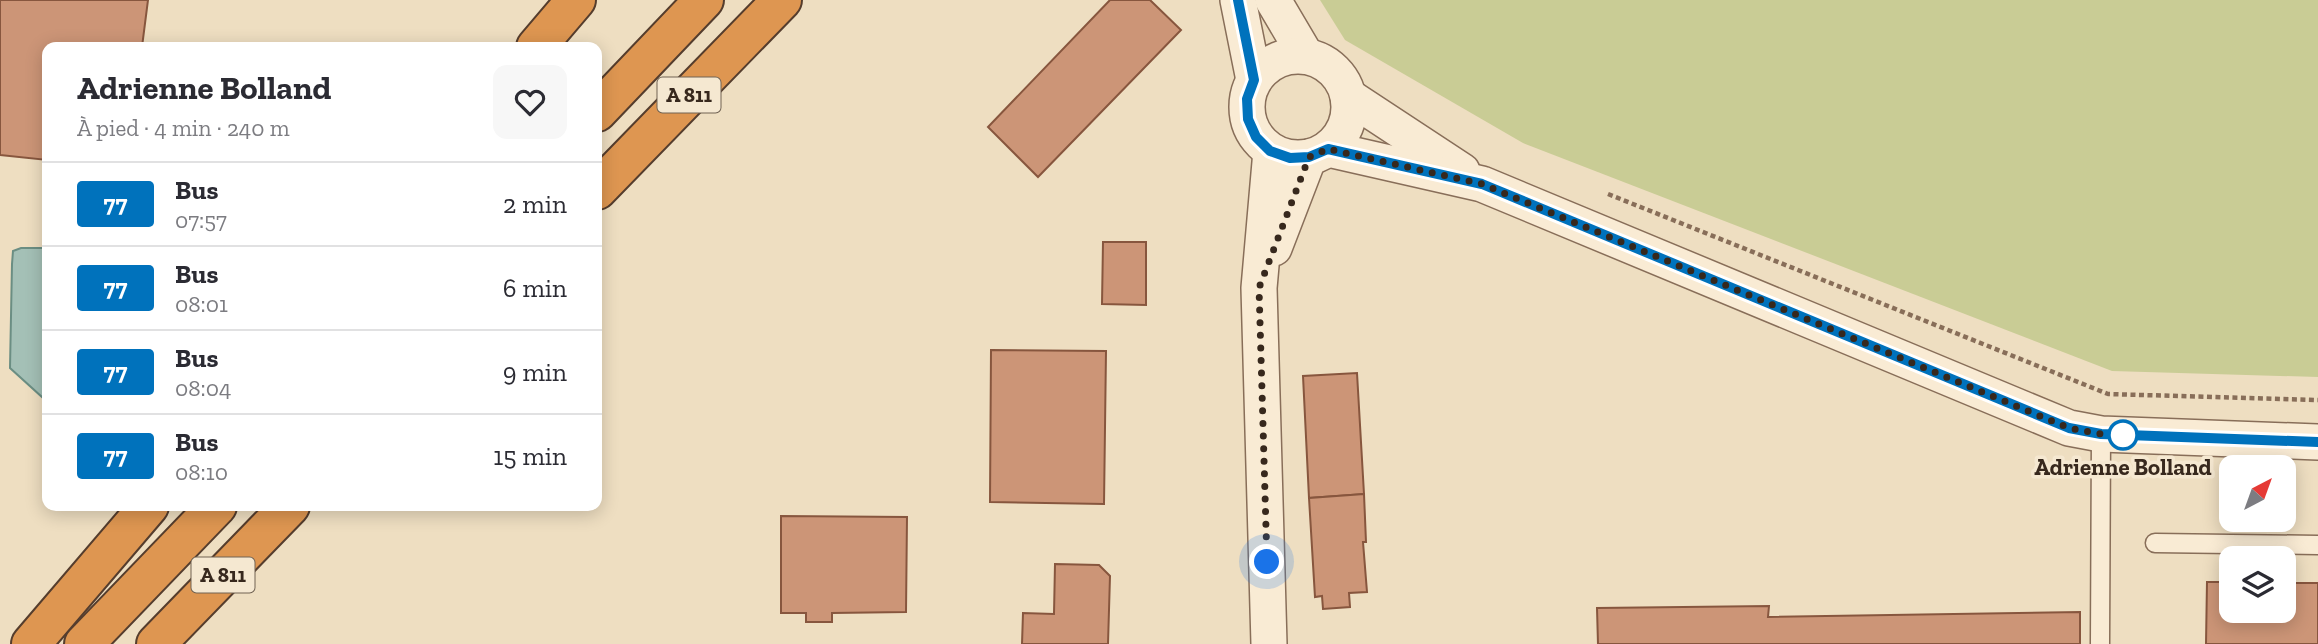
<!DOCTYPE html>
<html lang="fr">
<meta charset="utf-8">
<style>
body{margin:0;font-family:"Zilla Slab",serif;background:#f7f7f7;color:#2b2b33;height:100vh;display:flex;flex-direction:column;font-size:26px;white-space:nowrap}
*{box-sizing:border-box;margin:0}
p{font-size:23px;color:#7c7c81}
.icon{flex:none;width:38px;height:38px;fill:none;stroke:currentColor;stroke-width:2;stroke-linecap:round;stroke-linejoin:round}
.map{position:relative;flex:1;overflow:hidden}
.panel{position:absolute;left:42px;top:42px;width:560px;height:469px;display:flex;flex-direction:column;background:#fff;border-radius:14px;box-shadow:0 4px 18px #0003}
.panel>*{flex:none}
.badge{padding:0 14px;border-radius:5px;font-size:24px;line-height:46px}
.needle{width:46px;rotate:41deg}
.controls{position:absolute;left:2219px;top:455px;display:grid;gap:14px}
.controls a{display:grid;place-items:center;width:77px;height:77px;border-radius:14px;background:#fff;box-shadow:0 4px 18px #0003;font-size:35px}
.you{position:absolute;width:35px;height:35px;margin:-18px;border:5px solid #fff;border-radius:50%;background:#1a73e8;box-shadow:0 0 0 10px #1a73e833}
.map>.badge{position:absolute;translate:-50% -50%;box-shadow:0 0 0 4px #fff}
.round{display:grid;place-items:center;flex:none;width:74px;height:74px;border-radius:14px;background:#f7f7f7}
.headline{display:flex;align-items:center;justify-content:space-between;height:119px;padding:0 35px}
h1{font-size:33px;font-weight:800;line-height:52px}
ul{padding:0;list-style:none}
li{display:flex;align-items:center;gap:21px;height:84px;padding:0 35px;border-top:2px solid #e1e1e2}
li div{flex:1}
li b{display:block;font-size:26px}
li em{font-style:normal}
li .badge{min-width:77px;font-weight:700;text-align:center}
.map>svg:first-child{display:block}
.green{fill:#c9cc95}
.water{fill:#a4c0b6;stroke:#6b8e83;stroke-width:2}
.building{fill:#cc9577;stroke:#87563e;stroke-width:2}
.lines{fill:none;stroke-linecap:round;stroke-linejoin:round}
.service-casing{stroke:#886e59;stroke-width:21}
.minor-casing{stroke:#886e59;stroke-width:38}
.motorway-casing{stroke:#553d2d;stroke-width:42}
.path{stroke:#886e59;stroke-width:4.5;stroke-dasharray:5 3.5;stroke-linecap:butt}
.service{stroke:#f9ebd4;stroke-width:18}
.minor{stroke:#f9ebd4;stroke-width:35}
.motorway{stroke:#de9651;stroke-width:38}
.line-casing{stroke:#fff;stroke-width:16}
.line{stroke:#0072bc;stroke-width:10}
.walk{stroke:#37281d;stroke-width:7;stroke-dasharray:0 12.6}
.stop-dot{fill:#fff;stroke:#0072bc;stroke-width:3.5}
.labels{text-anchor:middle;stroke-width:7;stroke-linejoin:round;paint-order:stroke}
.shield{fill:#f5e8d1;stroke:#706253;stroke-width:2}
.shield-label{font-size:21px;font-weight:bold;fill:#37281d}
.stop-label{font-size:23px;font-weight:bold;fill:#37281d;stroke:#f5e8d1}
</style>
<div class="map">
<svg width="2318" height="644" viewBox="0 0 2318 644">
<rect width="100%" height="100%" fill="#eedec1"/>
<polygon class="green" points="1320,0 2318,0 2318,377 2112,371 1523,143 1345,40"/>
<polygon class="water" points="21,248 47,248 47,395 42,397 10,368 12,264 13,251"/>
<g class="building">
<polygon points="0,0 148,0 142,47 47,47 47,160 0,155"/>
<polygon points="1110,0 1150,0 1181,30 1038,177 988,127"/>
<polygon points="1103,242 1146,242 1146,305 1102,304"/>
<polygon points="991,350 1106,351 1104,504 990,502"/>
<polygon points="1357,373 1364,494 1309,498 1303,376"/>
<polygon points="1364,494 1366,542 1363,542 1367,592 1349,593 1350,607 1323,609 1322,596 1315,597 1309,498"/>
<polygon points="781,516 907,517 906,612 832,613 832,622 806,622 806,613 781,613"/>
<polygon points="1055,564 1099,565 1110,576 1108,644 1022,644 1023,613 1054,614"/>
<polygon points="2207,582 2231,582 2231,611 2284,611 2284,583 2318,583 2318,644 2206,644"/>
<polygon points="1769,606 1768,617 2080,612 2080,644 1598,644 1597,608"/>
</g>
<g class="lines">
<g class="service-casing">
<g id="service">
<polyline points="2155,543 2318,545"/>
<polyline points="2100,644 2101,434"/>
</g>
</g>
<g class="minor-casing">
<g id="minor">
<polyline points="1238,0 1254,80"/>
<polyline points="1273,0 1306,56"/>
<circle cx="1298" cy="107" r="51"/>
<polyline points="1348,96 1462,171"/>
<polyline points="1328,149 1482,184 2069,428 2101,434 2318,442"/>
<polyline points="1274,248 1309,157"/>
<polyline points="1269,644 1259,288 1271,151"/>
</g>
</g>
<g class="motorway-casing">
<g id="motorway">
<polyline points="536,47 576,0"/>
<polyline points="597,112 704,0"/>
<polyline points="597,190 782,0"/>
<polyline points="31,644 149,506"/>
<polyline points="84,644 217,506"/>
<polyline points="156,644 290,506"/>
</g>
</g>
<polyline class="path" points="1608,194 2108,394 2318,400"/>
<use href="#service" class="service"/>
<use href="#minor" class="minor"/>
<use href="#motorway" class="motorway"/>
</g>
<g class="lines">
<g class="line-casing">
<polyline id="line" points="1238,0 1254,80 1247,99 1248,119 1256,137 1270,151 1290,158 1309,157 1328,149 1482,184 2069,428 2101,434 2318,442"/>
</g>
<use href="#line" class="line"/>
<polyline class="walk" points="1267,562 1259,288 1309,157 1328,149 1482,184 2069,428 2101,434 2127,435 2123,435"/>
</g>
<circle class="stop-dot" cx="2123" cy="435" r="14"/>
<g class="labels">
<g class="shield">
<rect x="657.5" y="77.5" width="63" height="35" rx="5"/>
<rect x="191.5" y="557.5" width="63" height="35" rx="5"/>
</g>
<g class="shield-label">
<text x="689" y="102">A 811</text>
<text x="223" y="582">A 811</text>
</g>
<g class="stop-label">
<text x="2123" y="475">Adrienne Bolland</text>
</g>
</g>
</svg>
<div class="controls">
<a><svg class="needle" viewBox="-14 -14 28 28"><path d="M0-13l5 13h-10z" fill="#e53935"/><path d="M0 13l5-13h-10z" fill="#7c7c81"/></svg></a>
<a><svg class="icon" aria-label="layers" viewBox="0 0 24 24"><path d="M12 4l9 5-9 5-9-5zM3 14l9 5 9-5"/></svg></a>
</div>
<div class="you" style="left:1267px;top:562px"></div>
<section class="panel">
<div class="headline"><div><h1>Adrienne Bolland</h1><p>À pied · 4 min · 240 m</p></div><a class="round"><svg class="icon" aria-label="heart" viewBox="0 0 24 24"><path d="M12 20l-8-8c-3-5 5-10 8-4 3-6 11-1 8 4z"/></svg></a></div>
<ul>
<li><span class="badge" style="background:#0072bc;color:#fff">77</span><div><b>Bus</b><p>07:57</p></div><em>2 min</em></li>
<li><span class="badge" style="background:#0072bc;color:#fff">77</span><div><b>Bus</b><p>08:01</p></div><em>6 min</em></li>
<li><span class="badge" style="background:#0072bc;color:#fff">77</span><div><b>Bus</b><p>08:04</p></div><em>9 min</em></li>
<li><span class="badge" style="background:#0072bc;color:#fff">77</span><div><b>Bus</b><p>08:10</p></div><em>15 min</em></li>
</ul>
</section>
</div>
